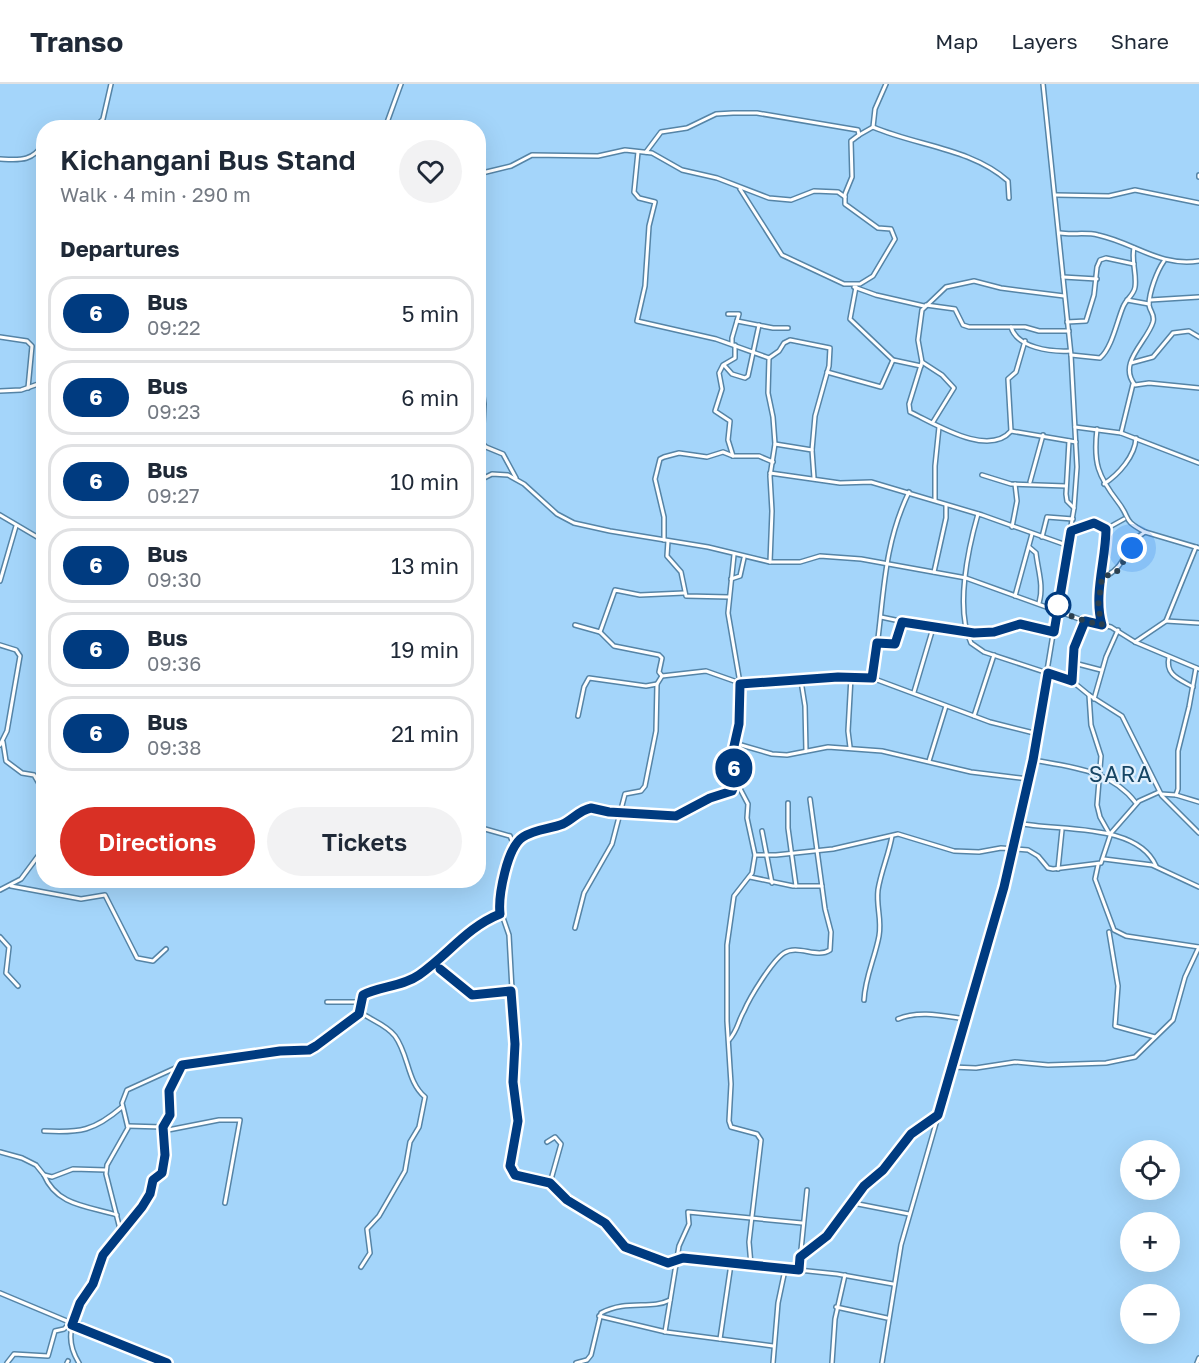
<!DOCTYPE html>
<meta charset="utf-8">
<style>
body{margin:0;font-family:"Golos Text",sans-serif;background:#f2f2f3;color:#1f2937;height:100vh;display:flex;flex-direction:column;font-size:22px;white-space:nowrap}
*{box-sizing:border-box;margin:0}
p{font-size:20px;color:#747a83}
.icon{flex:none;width:33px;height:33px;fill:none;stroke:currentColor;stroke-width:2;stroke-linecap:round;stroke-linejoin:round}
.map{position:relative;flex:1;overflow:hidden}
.drawer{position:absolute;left:36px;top:36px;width:450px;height:768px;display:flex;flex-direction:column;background:#fff;border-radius:24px;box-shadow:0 6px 24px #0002}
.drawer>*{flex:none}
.badge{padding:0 12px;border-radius:20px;font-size:21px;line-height:39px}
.tools{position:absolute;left:1120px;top:1056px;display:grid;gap:12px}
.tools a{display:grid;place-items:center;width:60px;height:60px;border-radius:50%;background:#fff;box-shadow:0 6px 24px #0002;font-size:30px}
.you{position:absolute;width:30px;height:30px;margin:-15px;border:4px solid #fff;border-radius:50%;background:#1a73e8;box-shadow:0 0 0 9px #1a73e833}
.map>.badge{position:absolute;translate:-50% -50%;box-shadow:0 0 0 3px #fff}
h2{padding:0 24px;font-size:22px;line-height:54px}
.round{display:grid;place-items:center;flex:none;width:63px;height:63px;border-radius:32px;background:#f2f2f3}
.summary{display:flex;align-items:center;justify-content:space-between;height:102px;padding:0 24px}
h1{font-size:28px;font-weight:600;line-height:45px}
.action{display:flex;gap:12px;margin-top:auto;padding:12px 24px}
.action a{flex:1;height:69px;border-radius:36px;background:#d93025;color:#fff;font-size:24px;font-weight:600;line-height:69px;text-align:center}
.action a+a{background:#f2f2f3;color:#1f2937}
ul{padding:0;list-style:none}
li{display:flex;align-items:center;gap:18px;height:75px;margin:0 12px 9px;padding:0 12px;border:3px solid #e0e1e3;border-radius:24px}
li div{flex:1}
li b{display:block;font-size:22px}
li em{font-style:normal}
li .badge{min-width:66px;font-weight:700;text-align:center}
header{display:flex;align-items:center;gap:36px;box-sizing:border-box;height:84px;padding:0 30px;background:#fff;border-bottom:2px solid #e0e1e3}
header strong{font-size:28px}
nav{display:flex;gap:33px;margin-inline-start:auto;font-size:21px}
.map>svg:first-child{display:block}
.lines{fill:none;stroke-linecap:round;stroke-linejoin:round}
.street-casing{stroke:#5584a6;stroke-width:6}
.street{stroke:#fff;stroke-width:3}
.line-casing{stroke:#fff;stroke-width:14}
.line{stroke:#003b80;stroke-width:9}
.walk{stroke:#2b404f;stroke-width:6;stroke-dasharray:0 10.8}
.stop-dot{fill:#fff;stroke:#003b80;stroke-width:3}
.labels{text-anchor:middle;stroke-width:4.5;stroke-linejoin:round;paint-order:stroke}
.quarter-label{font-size:22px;letter-spacing:1.5px;fill:#174665;stroke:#e3f1fd}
</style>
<header>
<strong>Transo</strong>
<nav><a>Map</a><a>Layers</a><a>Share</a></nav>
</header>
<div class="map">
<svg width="1199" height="1279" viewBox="0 0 1199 1279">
<rect width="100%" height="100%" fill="#a4d5fa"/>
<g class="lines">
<g class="street-casing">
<g id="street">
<path d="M873,43c44,19 98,21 135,54l1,17"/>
<polyline points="94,44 103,35 111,0"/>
<polyline points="385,44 401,0"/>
<polyline points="859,51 873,43 875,25 886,0"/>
<polyline points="638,68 634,108 639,114 655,118 649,142 645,202 637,237 716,255 769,274 768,309 773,333 775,360 770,392 772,427 770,478"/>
<polyline points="646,68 661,48 687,44 716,30 733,29 757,29 858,46 859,51 851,57 852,93 845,110 845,120 878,144 891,145 895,155 873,192 860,200 844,200 782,171 740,105"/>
<path d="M0,75c20,1 32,3 44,-16"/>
<polyline points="478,90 511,82 532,71 598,72 625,66 652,69 682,86 717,94 769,114 791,116 814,107 838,108 845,113"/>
<polyline points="1199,91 1199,93"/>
<polyline points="1056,111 1109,112 1135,106 1199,119"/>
<path d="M1060,149c12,2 26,-1 38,2 37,8 61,32 101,26"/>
<path d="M1164,177c-7,10 -15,31 -15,44 1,7 6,9 4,17 -6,20 -36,41 -18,63l14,-2 50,5"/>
<polyline points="1063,193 1097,195"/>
<polyline points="854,203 876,211 924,222"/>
<polyline points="856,203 850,235 893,276 921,282"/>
<polyline points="1127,216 1149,220"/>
<polyline points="1150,216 1199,213"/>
<polyline points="926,221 955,225 963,241 969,243 1025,243 1039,247 1069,247"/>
<polyline points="728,230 739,230 732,254 732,260"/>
<polyline points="737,237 773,244 788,244"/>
<polyline points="1067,238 1086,237 1094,211 1097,183 1100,176 1106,174 1134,180"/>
<path d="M1011,243c6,21 40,25 59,24"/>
<polyline points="0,253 27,257 32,262 28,304"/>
<path d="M1071,271l29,3c12,-10 17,-37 23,-51 3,-8 11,-12 12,-20 2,-13 -4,-27 -1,-39"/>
<polyline points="769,274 779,267 784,259 790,256 830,264 829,282 815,332 812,366"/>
<polyline points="478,275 484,320 482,359 486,363 503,370 516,394"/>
<path d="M922,278l-13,42 1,8c24,11 78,46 101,19l-3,-52 8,-7 9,-31"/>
<polyline points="1131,279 1153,273 1173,249 1189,247 1199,253"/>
<polyline points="724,281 732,290 745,294 748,292 759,241"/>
<polyline points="827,288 881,303 893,276"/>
<polyline points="0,307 21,306 44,298"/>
<polyline points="933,338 954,304 942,291 922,278 918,256 922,226 946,203 974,197 1001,204 1064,212"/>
<polyline points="1075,343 1121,349 1133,300"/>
<path d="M1097,345c-4,34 1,47 21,73 14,18 3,17 27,30"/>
<polyline points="1011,347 1076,358"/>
<polyline points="1121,349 1199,379"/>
<polyline points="1069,357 1066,410 1067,417 1074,424"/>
<polyline points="775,360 812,366 814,394"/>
<polyline points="733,372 728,356 730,337 715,327 722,305 719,289 723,281 735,274 735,261"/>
<polyline points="770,389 840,399 871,398 982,431 1069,462"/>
<polyline points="982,391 1011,400 1066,402"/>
<polyline points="478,397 492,390 508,391 524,400 557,430 574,439 610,447 708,463 770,478 800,478 820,472 861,475 966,494 1085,537 1111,543 1135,558 1199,585"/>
<polyline points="1030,398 1043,351"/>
<path d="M1104,400c15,-10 31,-28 32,-46"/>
<polyline points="935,416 935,382 939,343"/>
<path d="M978,430c-10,35 -23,95 -7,129l13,9 88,29 17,14 33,21 40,80 37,37"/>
<polyline points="0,431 44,457"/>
<polyline points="1012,443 1017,417 1015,400"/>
<polyline points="1071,447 1094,439 1106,445"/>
<polyline points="1042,453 1047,433 1073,435"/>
<polyline points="664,456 664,433 655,395 660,375 664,373 679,369 707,373 723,368 733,372 759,372 773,378"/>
<polyline points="668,457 667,472 681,488 686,512 729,513"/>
<path d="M1029,463l7,6c2,18 8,33 3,50"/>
<polyline points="734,471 728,529 740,599 739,640 732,671 736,697 732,707 710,714 676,732 587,725 567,738 530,749 514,761 501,801 499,822 509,851 515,960 513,998 517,1037 511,1074 515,1091 550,1099 567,1116 605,1139 625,1163 670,1179 683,1174 837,1190 893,1200"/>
<polyline points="934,488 946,434 946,421"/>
<path d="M1102,493c24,-6 23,-34 43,-45l54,16"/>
<polyline points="731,495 740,492 744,474"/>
<polyline points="0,497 16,442"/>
<polyline points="1015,512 1032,450"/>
<polyline points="881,533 933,544 914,608"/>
<polyline points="1166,537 1199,539"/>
<polyline points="575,541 600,548 614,562 659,571 662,574 659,588 662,592"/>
<path d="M1102,541c-9,-30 4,-65 4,-96l18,-10"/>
<polyline points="933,544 981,549 1020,540 1054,547"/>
<polyline points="600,548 615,506 640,511 684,509"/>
<polyline points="1135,558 1166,537 1196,463"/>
<polyline points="877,559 895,560 901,538"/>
<polyline points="0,561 16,566 20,572 7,647 0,661"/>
<path d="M1169,573c-4,18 10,22 24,30"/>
<polyline points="1074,579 1101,586"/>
<path d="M872,594c13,-66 7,-124 37,-186"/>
<polyline points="801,597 805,622 806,667"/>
<polyline points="1072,597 1074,565 1085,538"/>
<polyline points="1089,611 1091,641 1101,672 1097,721 1100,733 1109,749"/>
<polyline points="1094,615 1106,573 1118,546"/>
<polyline points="578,632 584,603 589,594 646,602 657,600"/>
<polyline points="974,632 994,571"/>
<polyline points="3,658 6,677 22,689 34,691 44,708"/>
<polyline points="734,659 772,670 787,671 828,663 882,667 971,688 1029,695"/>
<polyline points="850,663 848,647 851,593"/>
<path d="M1033,676c39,7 78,10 103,43"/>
<polyline points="929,677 946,622"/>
<polyline points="737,699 748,720 747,734 755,771 752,789 734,812 727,861 727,937 731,1000 729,1037 731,1043 757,1050 761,1056 749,1158 751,1181"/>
<polyline points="1161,710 1176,711 1199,718"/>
<polyline points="1176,711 1178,705 1178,667 1189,623 1196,584"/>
<polyline points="788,719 788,744 796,802"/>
<path d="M1018,739c40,9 119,-1 138,43"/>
<polyline points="478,743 510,752 514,761"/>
<polyline points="762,747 772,799"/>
<polyline points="755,771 776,771 833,765 898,750 954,767 979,768 1001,764 1028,766 1038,772 1048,784 1053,785 1101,779 1111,749 1139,717 1159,708"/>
<polyline points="1104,775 1152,781 1199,803"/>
<polyline points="1098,781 1095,795 1114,846 1126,852 1199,863"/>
<polyline points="1058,785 1062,746"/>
<polyline points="750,793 793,802 822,802"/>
<polyline points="11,802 81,815 105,811 137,874 153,877 166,865"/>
<polyline points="0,806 21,795 44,764"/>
<polyline points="575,844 584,809 612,760 625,710 641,707 645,702 656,647 657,600 662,592 706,587 740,599 838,593 872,594 990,638 1038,650"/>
<polyline points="1109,848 1118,902 1115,942 1155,953"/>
<polyline points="0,853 9,863 6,889 18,902"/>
<polyline points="434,878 472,911 511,907"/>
<path d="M864,916c1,-23 11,-42 15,-64 3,-17 -3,-29 -1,-46 3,-19 11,-36 14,-54"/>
<polyline points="327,918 360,918"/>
<path d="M360,928c11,8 27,13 35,24 14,19 12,46 30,61l-6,30 -9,15 -5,29 -26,45 -12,13 3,24 -9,14"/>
<path d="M898,935c21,-9 46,-3 68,0"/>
<path d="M729,956c9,-10 9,-19 15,-29 6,-14 28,-50 40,-58 14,-9 33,6 46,-3l1,-18 -6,-23 -15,-110"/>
<polyline points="952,983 976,984 1015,978 1048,981 1106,979 1135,973 1173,936 1185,893 1199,863"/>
<polyline points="128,1042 162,1043"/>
<path d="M44,1047c36,2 50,0 78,-24"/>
<polyline points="163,1047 219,1036 240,1036 225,1119"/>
<polyline points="547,1058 555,1053 561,1060 550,1099"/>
<polyline points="0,1068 22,1074 36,1081 44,1091 52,1093 73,1085 106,1086"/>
<path d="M44,1091c13,31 44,31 73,40"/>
<polyline points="853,1119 909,1130"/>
<polyline points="121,1149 145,1119 153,1097 162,1089 165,1071 163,1043 170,1028 168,1011 181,983"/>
<polyline points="799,1173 827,1152 864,1102 883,1087 911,1050 937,1032"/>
<polyline points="799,1186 807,1106"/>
<polyline points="0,1209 167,1279"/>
<polyline points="836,1223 887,1234"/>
<polyline points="599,1232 666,1248 773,1262"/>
<polyline points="665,1248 679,1162 689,1140 688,1128 802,1139"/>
<polyline points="720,1255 731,1180"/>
<polyline points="7,1279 14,1270 48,1272 55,1247 64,1245 69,1240"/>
<polyline points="67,1279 68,1277"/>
<path d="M79,1279c-20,-32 1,-51 13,-78 5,-10 5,-21 11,-31 5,-7 13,-13 18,-21l-15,-59 1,-9 21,-37 -6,-25 5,-13 55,-25 98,-14 29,-1 50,-36 4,-19c18,-9 39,-8 56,-20 29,-20 48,-48 81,-61"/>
<path d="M576,1279l11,-3 4,-5 10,-42c26,-14 50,-3 69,-13"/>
<polyline points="773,1279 778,1219 785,1186"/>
<polyline points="832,1279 835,1235 845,1191"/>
<polyline points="882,1279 901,1161 1004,803 1029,695 1074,424 1077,383 1071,271 1043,0"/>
<polyline points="1197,1279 1199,1274"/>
</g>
</g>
<use href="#street" class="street"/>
</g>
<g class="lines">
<g class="line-casing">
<path id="line" d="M167,1279l-95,-38 8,-22 13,-19 10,-29 39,-48 8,-13 3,-14 9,-7 3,-18 -2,-28 7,-12 -1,-24 13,-26 98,-14 29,-1 7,-4 43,-32 4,-19c17,-9 39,-8 56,-20 29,-20 48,-48 81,-61 -2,-18 7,-67 23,-77 12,-8 27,-8 40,-13 10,-5 17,-14 28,-16l18,4 67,4 34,-18 22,-7 4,-10 -4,-26 7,-31 1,-40 98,-7 34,1 5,-35 18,1 7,-22 72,11 20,-1 26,-8 34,8 17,-101 23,-8 12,6c0,31 -13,66 -4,96l-17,-4 -11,27 -2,33 -24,-8 -15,87 -29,127 -66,228 -27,19 -28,36 -19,16 -37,50 -27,21 -1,13 -116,-12 -15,5 -43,-16 -20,-24 -38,-23 -17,-17 -35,-8 -5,-9 8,-45 -5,-39 2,-38 -4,-53 -39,4 -32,-26"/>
</g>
<use href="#line" class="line"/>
<polyline class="walk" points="1058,521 1057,527 1085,537 1102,541 1098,523 1102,493 1116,489 1132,464"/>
</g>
<circle class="stop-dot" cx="1058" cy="521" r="12"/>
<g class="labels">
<g class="quarter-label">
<text x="1121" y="698">SARA</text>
</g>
</g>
</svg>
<div class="tools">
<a><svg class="icon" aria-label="locate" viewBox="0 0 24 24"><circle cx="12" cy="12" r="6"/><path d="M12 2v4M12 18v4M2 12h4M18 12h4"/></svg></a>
<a>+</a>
<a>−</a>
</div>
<div class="you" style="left:1132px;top:464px"></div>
<b class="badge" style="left:734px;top:684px;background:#003b80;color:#fff">6</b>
<section class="drawer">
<div class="summary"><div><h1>Kichangani Bus Stand</h1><p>Walk · 4 min · 290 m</p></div><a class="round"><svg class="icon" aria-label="heart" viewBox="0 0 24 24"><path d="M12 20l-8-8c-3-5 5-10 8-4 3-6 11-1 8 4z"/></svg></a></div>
<h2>Departures</h2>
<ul>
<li><span class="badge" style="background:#003b80;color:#fff">6</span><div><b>Bus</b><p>09:22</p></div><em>5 min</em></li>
<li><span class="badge" style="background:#003b80;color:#fff">6</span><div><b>Bus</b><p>09:23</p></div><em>6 min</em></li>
<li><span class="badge" style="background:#003b80;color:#fff">6</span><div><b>Bus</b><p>09:27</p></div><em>10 min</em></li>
<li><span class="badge" style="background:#003b80;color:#fff">6</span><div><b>Bus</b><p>09:30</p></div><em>13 min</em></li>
<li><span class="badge" style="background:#003b80;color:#fff">6</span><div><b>Bus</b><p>09:36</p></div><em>19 min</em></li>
<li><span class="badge" style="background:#003b80;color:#fff">6</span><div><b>Bus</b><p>09:38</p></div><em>21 min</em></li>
</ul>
<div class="action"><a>Directions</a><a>Tickets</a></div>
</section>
</div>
